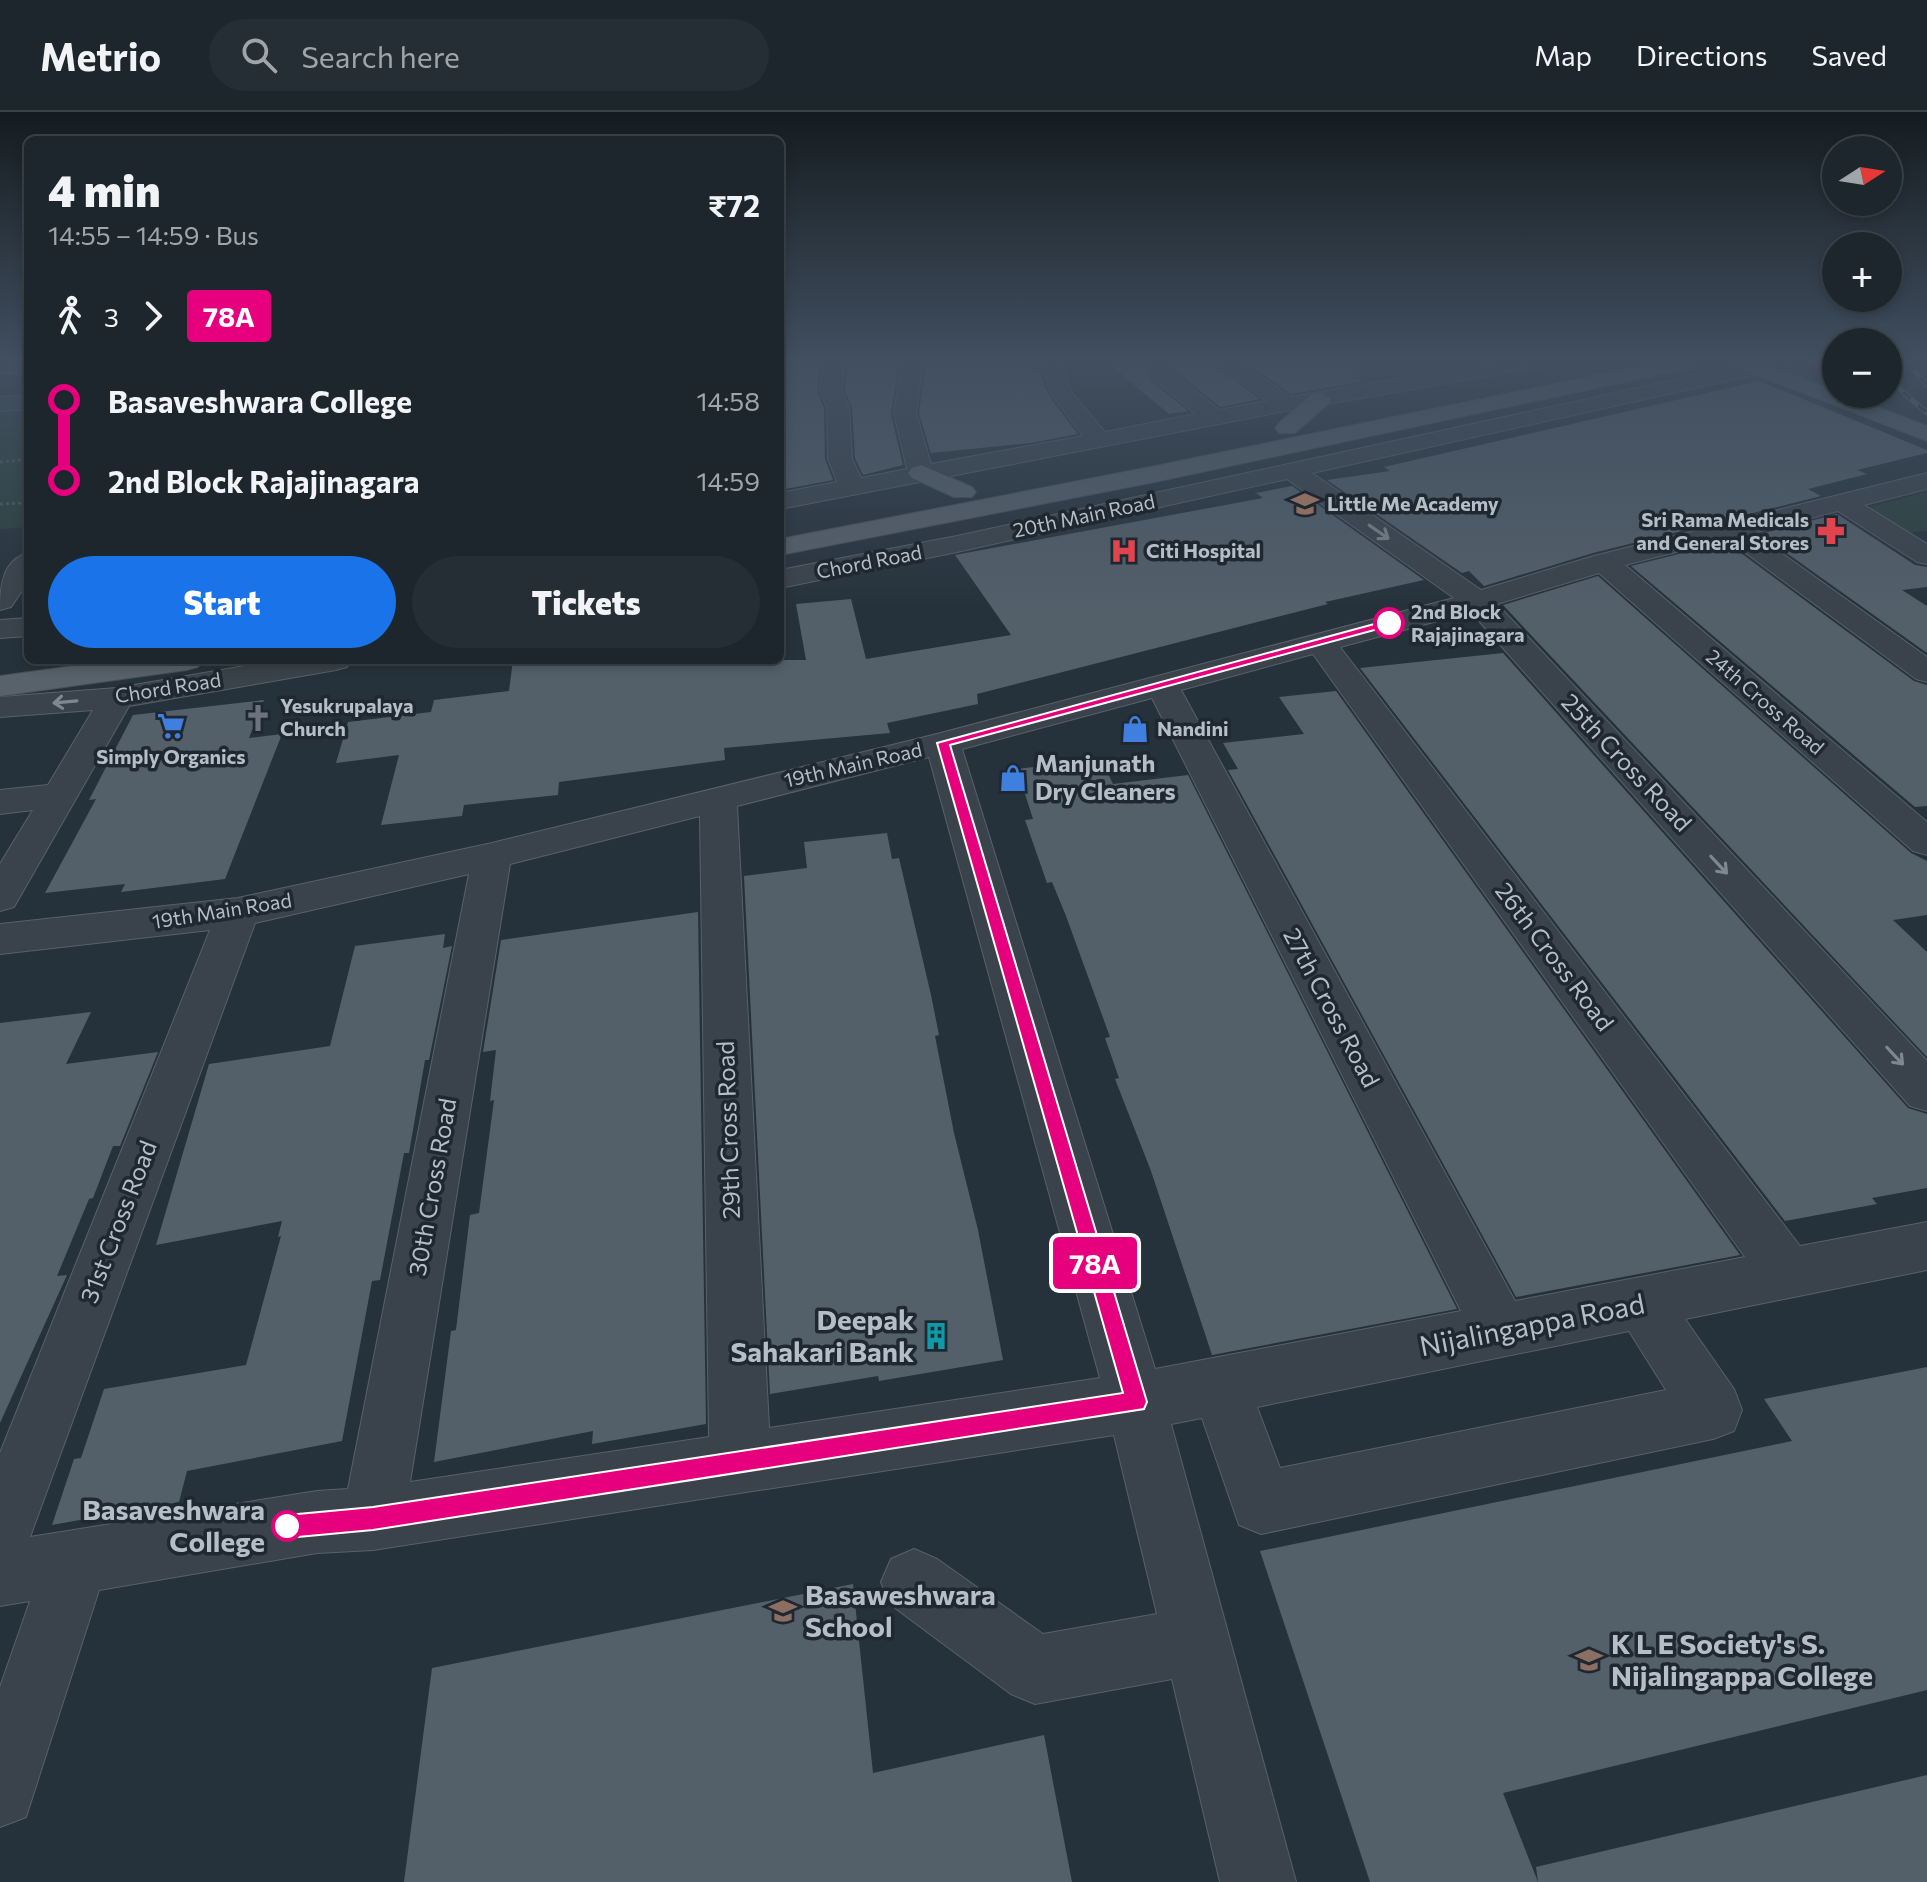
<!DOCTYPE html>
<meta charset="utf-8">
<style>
body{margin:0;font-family:Commissioner,sans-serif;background:#252e34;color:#f1f3f6;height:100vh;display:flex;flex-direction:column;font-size:30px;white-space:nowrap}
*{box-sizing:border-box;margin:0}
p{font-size:26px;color:#a0a5a9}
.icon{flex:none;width:44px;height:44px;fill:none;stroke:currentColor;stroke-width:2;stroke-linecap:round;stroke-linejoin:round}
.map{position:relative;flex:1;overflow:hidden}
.side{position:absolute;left:24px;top:24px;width:760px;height:528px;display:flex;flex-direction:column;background:#1c262c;border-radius:12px;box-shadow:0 4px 12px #0003,0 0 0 2px #3a4348}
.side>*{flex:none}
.badge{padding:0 16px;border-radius:6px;font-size:28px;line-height:52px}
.needle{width:52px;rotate:78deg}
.buttons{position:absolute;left:1822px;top:24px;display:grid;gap:16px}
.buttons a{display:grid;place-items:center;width:80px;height:80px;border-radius:50%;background:#1c262c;box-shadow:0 4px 12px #0003,0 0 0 2px #3a4348;font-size:40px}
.map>.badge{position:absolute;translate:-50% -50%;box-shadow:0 0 0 4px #fff}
.legs{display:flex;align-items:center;gap:12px;height:88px;padding:0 24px;font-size:26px}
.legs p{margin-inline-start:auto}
.overview{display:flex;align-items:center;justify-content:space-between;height:136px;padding:0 24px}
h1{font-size:44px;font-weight:800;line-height:60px}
.primary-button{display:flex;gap:16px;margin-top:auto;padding:16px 24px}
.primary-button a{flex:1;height:92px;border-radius:48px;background:#1a73e8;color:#fff;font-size:32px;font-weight:800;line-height:92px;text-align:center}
.primary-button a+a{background:#252e34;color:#f1f3f6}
ul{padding:0 24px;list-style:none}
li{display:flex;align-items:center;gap:28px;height:80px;font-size:30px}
li i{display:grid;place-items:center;width:12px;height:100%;margin:0 10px;background:currentColor}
li i::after{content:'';width:20px;height:20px;margin:-10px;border:6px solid;border-radius:50%;background:#1c262c}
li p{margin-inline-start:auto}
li:first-child i{background:linear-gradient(#0000 50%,currentColor 0)}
li:last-child i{background:linear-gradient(currentColor 50%,#0000 0)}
header{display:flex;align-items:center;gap:48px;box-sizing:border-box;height:112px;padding:0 40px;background:#1c262c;border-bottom:2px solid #3a4348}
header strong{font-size:38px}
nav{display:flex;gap:44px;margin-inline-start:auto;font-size:28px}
.search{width:560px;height:72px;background:#252e34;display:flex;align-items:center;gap:20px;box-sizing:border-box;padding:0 28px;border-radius:44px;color:#a0a5a9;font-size:30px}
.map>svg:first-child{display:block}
.green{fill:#2b403e}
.building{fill:#53606a}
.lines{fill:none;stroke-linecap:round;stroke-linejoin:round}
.minor-casing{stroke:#586169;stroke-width:2}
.major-casing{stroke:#464f57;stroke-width:2}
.path{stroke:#4a5c5c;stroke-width:3;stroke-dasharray:3 3;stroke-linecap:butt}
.minor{fill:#3a434b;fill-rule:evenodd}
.major{fill:#58626b;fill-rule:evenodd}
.rail-casing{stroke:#5e6a74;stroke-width:5}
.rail{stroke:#1f2830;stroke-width:3;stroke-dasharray:10;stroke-linecap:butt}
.oneway{stroke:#7e878f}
.line-1{fill:#e6007e;stroke:#fff;stroke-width:2}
.stop-1-dot{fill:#fff;stroke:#e6007e;stroke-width:4}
.labels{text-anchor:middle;stroke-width:7;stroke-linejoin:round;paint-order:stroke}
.far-poi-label{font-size:20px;font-weight:bold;fill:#b5bec6;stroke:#1f2830;text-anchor:start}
.far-street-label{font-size:20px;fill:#b5bec6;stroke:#1f2830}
.far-stop-label{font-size:20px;font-weight:bold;fill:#b5bec6;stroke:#1f2830;text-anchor:start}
.street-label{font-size:24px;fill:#b5bec6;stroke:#1f2830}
.poi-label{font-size:24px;font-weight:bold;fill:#b5bec6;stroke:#1f2830;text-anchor:start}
.near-poi-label{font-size:28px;font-weight:bold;fill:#b5bec6;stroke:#1f2830;text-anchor:start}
.near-street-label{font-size:28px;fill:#b5bec6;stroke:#1f2830}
.near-stop-label{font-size:28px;font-weight:bold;fill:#b5bec6;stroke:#1f2830;text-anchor:end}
</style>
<header>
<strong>Metrio</strong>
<div class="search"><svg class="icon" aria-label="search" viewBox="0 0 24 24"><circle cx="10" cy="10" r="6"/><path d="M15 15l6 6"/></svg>Search here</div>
<nav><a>Map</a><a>Directions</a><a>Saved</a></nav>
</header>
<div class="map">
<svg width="1927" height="1770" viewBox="0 0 1927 1770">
<rect width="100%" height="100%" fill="#26323b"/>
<g class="green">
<polygon points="0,294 28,294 28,415 0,417"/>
<polygon points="1927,380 1927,419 1907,421 1866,396"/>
</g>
<g class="building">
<polygon points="780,250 820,250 817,280 824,296 825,347 833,368 780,378"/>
<polygon points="847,250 899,250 891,302 903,353 863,363 855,346 852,295 845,279"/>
<polygon points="926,250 1035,250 1049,284 1078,322 1031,331 931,341 933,349 919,301"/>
<polygon points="1107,250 1147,250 1150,268 1188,299 1169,302"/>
<polygon points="1173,250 1215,250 1219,257 1260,287 1220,295 1174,257"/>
<polygon points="1245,250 1359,250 1360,270 1291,282"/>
<polygon points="1759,269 1927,338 1927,341 1857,358 1867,362 1808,377 1821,384 1593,441 1484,474 1469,459 1462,461 1327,368 1390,359 1384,355"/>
<polygon points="1292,374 1424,468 1325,490 1328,492 977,582 978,592 887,611 890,621 724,636 725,648 559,670 558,683 464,693 462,704 381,713 399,643 336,651 348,610 431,600 434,588 509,579 513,548 806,548 796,492 851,487 866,547 1011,523 955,443 1263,386 1256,381"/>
<polygon points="1837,402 1915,453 1927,455 1927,475 1902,478 1927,494 1927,541 1760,422"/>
<polygon points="1726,430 1914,569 1927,573 1927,694 1915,695 1631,454"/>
<polygon points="1598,464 1911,741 1927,749 1927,803 1893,808 1927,840 1927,945 1503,493"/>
<polygon points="1503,541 1908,996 1927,1002 1927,1076 1872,1086 1877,1092 1785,1109 1360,556"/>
<polygon points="1336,579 1740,1143 1516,1185 1228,658 1238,657 1223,631 1304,622 1279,585"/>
<polygon points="264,588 249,626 282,622 225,767 121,780 125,772 45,781 96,687 89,688 133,603"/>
<polygon points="1101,647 1113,672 1188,663 1457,1197 1212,1243 1151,1059 1115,967 1119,966 1105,926 1110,925 1066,804 1052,770 1047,771 1025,708 1033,707 1017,657"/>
<polygon points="887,721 892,747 899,746 931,883 939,923 935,924 954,1021 978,1118 1003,1248 879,1269 878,1264 770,1282 744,764 807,756 804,730"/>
<polygon points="698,800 706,1312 592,1332 593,1319 434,1350 451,1219 456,1218 470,1103 479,1101 494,988 490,989 496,938 483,940 501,828"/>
<polygon points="445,822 443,836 452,834 429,948 425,948 409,1041 404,1041 380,1168 372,1169 342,1329 187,1359 179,1390 52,1413 74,1347 81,1346 104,1277 246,1253 281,1124 278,1125 282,1109 156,1133 209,952 330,934 355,834"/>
<polygon points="91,900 66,952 158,940 120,1034 113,1034 93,1086 89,1087 57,1164 67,1163 0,1311 0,911"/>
<polygon points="1927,1255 1927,1578 1503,1681 1538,1770 1370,1770 1260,1439 1792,1329 1764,1287"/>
<polygon points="853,1472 873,1661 1044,1623 1072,1770 404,1770 432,1556"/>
<polygon points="1927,1663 1927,1770 1538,1770 1536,1755"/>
</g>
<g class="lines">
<g class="minor-casing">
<g id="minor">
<rect x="0" y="250" width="28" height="11"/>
<polygon points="823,250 844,250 842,280 849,295 852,347 861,366 907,357 894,301 902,250 923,250 916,301 931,352 1083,324 1051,282 1041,250 1061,250 1072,281 1105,320 1196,302 1152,266 1150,250 1170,250 1171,259 1219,298 1267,289 1221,255 1218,250 1240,250 1290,285 1500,250 1546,250 1535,256 1286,299 780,397 780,381 837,370 828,347 827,295 820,280"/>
<path d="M1758,250h38l-11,6 -473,105 169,117 113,-34 333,-83v16l-63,16 63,39v20l-10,-2 -79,-51 -85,22 174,124v25l-11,-3 -189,-140 -102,26 302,257v33l-14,-4 -314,-278 -102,31 430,457v50l-17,-5 -439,-494 -131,35 460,599 127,-24v48l-242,49 49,70 8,21 -8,21 -21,8 -452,95 -22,-9 -37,-107 -31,6 125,458h-76l-48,-203 -137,25 -24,-10 -120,-89 -10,-23 10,-23 23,-10 23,10 106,75 114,-20 -43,-179 -741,115 -56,3 -218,37 -73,227 -26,10v-140l30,-86 -30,5v-153l210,-523 -210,24v-30l238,-26 254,-55 441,-108 521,-137 -167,-119 -330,73 -177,36v-18l177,-34zM1313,542l432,603 -230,44 -334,-611zM1152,586l309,613 -306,58 -193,-620zM929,645l171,621 -331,50 -32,-622zM700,704l9,621 -299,45 100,-618zM469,762l-121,615 -31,2 -287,46 225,-614zM1629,1219l37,59 -386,78 -23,-61z"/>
<polygon points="28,283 28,297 0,299 0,285"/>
<path d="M28,441v29l-17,25 -11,3c0,-23 2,-50 28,-57z"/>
<polygon points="28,506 28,524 0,526 0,508"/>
<polygon points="280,548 352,548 347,555 336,558 129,594 14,795 0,799 0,752 33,698 0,702 0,678 48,673 93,598 0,605 0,585 117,576"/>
</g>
</g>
<g class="major-casing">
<g id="major">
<polygon points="1661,250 1701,250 1690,256 1155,370 780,443 780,427 1155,354"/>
<polygon points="1731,250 1759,250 1836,279 1836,282 1844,282 1927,314 1927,329 1734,254"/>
<polygon points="1320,280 1331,287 1328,292 1295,321 1279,321 1275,316 1279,311 1312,282"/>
<polygon points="921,353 972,375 976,380 972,385 954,385 912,366 908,361 912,356"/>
<polygon points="117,548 203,548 198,555 187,558 0,584 0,564"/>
</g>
</g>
<g class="path">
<polyline points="0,350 28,347"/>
<polyline points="0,392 20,391 28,381"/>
</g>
<use href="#minor" class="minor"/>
<use href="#major" class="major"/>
<g class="rail-casing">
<g id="rail">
<polyline points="1907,250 1927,273"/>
<polyline points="1888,267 1927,301"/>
</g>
</g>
<use href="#rail" class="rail"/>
</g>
<defs><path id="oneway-shaft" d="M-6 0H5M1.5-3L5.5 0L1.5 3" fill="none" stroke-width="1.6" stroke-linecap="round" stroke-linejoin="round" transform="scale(2)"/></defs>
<g class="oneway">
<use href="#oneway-shaft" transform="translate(1379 420) rotate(35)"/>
<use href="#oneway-shaft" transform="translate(65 590) rotate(175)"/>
<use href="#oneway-shaft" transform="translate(1719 753) rotate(47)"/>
<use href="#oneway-shaft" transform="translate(1895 944) rotate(47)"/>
</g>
<linearGradient id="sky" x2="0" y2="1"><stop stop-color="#151c20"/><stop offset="0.5" stop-color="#414f60"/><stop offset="1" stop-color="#414f60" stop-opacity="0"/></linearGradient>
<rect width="1927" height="497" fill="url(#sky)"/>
<polygon class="line-1" points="1389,508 1393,509 1393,513 950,633 1147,1290 1144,1297 373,1418 287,1426 279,1422 276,1414 279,1406 287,1403 373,1395 1123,1281 937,631"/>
<defs>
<g id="school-bare" transform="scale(2.16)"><path d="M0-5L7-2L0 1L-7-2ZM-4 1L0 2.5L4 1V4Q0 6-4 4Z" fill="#8d6e63" stroke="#1f2830" stroke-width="2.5" paint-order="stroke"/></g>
<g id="pharmacy-bare" transform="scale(2.16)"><path d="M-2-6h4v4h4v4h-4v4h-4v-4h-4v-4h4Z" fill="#e0444e" stroke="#1f2830" stroke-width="2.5" paint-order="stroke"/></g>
<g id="hospital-bare" transform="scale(2.16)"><path d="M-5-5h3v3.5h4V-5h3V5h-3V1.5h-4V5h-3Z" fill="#e0444e" stroke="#1f2830" stroke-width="2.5" paint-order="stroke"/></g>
<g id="church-bare" transform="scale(2.16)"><path d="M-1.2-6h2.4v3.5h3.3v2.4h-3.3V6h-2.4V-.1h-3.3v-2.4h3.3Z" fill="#6b7280" stroke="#1f2830" stroke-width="2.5" paint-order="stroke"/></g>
<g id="supermarket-bare" transform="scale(2.16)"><path d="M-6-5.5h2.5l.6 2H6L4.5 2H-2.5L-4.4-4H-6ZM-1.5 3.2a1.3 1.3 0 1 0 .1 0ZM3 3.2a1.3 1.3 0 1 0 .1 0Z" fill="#3f7fe0" stroke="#1f2830" stroke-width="2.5" paint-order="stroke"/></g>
<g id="shop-bare" transform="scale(2.16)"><path d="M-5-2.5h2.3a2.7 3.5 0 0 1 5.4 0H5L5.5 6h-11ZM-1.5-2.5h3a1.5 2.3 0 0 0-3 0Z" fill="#3f7fe0" stroke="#1f2830" stroke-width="2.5" paint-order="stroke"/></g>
<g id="building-bare" transform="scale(2.16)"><path d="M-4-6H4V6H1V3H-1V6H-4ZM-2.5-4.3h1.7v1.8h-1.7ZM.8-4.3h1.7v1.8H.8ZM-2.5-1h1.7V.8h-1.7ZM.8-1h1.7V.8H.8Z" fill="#0f9aa8" stroke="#1f2830" stroke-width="2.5" paint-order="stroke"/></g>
<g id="university-bare" transform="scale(2.16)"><path d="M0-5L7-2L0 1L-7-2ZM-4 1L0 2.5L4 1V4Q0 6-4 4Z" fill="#8d6e63" stroke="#1f2830" stroke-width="2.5" paint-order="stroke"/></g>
</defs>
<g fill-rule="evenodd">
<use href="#school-bare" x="1305" y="392"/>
<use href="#pharmacy-bare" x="1831" y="419"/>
<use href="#hospital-bare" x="1124" y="439"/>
<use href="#church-bare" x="258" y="606"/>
<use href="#supermarket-bare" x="171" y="614"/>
<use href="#shop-bare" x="1135" y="617"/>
<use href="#shop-bare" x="1013" y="666"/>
<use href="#building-bare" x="936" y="1224"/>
<use href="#school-bare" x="783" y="1499"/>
<use href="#university-bare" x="1589" y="1548"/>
</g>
<g class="stop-1-dot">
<circle cx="1389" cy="511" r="14"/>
<circle cx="287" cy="1414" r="14"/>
</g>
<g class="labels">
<g class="far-poi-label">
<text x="1327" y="399">Little Me Academy</text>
<text x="1809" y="415" text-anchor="end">Sri Rama Medicals<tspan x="1809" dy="23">and General Stores</tspan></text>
<text x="1146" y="446">Citi Hospital</text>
<text x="280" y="601">Yesukrupalaya<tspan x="280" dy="23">Church</tspan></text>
<text x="1157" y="624">Nandini</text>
<text x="171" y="652" text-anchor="middle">Simply Organics</text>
</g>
<g class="far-street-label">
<text transform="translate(1084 404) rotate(-12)" y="7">20th Main Road</text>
<text transform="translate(869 450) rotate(-11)" y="7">Chord Road</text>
<text transform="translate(168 576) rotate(-9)" y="7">Chord Road</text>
<text transform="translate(1765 590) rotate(41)" y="7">24th Cross Road</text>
<text transform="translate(853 653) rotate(-13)" y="7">19th Main Road</text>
<text transform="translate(222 799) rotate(-9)" y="7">19th Main Road</text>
</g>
<g class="far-stop-label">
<text x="1411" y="507">2nd Block<tspan x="1411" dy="23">Rajajinagara</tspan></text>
</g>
<g class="street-label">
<text transform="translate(1626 651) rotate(47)" y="8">25th Cross Road</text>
<text transform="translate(1554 845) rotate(53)" y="8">26th Cross Road</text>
<text transform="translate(1331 896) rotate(62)" y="8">27th Cross Road</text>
<text transform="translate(729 1018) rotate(-92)" y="8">29th Cross Road</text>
<text transform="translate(433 1075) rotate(-80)" y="8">30th Cross Road</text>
<text transform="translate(119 1110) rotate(-69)" y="8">31st Cross Road</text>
</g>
<g class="poi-label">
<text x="1035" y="660">Manjunath<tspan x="1035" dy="28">Dry Cleaners</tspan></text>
</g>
<g class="near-poi-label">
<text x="914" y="1218" text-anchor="end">Deepak<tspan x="914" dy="32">Sahakari Bank</tspan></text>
<text x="805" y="1493">Basaweshwara<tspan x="805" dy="32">School</tspan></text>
<text x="1611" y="1542">K L E Society's S.<tspan x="1611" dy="32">Nijalingappa College</tspan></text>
</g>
<g class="near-street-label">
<text transform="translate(1532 1213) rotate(-11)" y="10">Nijalingappa Road</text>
</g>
<g class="near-stop-label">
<text x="265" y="1408">Basaveshwara<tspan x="265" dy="32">College</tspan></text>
</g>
</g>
</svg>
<div class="buttons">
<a><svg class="needle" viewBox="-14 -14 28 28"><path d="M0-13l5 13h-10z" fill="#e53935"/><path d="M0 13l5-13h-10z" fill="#a0a5a9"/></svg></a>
<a>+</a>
<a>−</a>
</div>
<b class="badge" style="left:1095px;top:1151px;background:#e6007e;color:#fff">78A</b>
<section class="side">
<div class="overview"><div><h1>4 min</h1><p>14:55 – 14:59 · Bus</p></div><b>₹72</b></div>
<div class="legs"><svg class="icon" aria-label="walk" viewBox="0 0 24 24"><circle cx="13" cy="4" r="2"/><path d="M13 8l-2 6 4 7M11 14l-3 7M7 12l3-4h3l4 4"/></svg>3<svg class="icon" aria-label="forward" viewBox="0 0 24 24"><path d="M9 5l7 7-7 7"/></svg><b class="badge" style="background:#e6007e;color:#fff">78A</b></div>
<ul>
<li><i style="color:#e6007e"></i><b>Basaveshwara College</b><p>14:58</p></li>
<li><i style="color:#e6007e"></i><b>2nd Block Rajajinagara</b><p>14:59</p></li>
</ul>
<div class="primary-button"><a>Start</a><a>Tickets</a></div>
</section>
</div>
